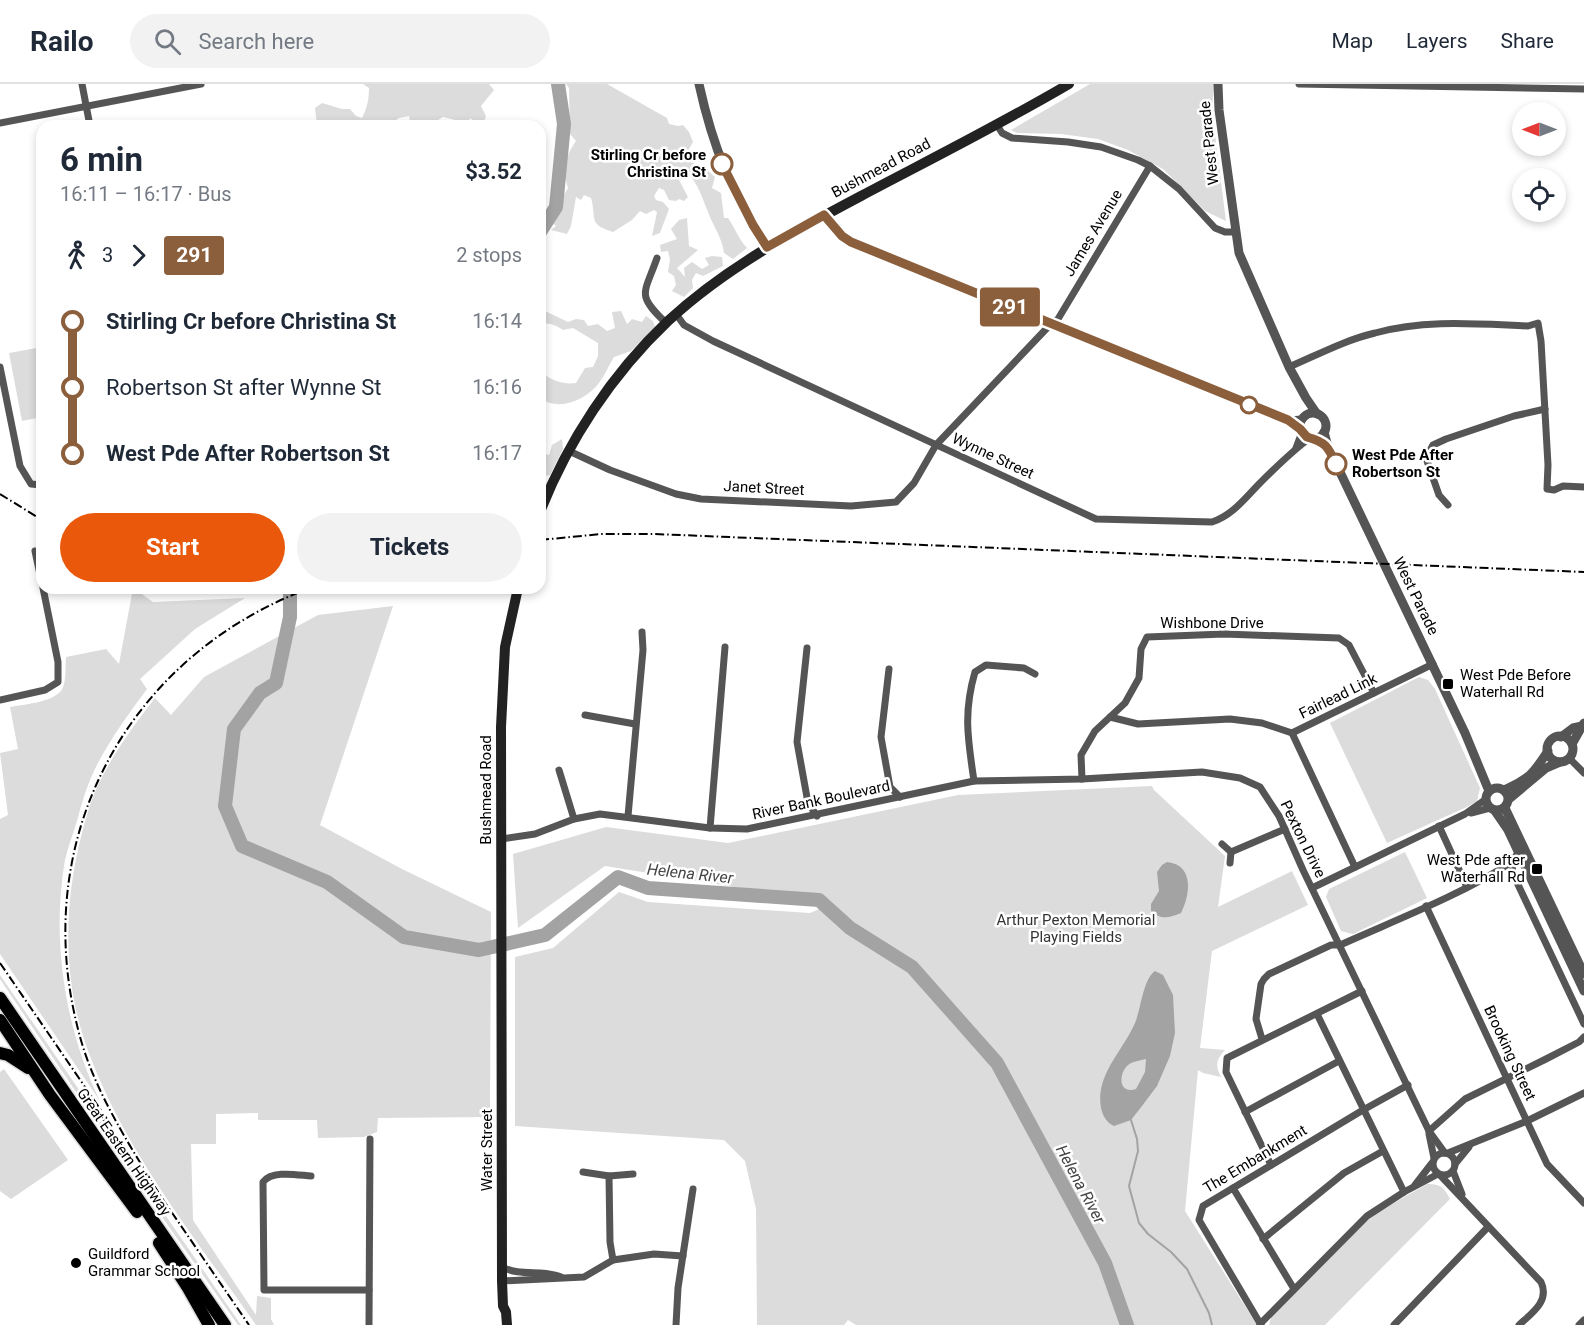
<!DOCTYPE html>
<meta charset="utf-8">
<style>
body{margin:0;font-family:Roboto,sans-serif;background:#f2f2f3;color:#1f2937;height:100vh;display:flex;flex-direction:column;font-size:22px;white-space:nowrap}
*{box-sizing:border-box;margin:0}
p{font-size:20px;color:#747a83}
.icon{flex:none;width:33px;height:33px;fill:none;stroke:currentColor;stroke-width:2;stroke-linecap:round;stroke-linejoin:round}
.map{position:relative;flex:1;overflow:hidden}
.details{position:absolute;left:36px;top:36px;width:510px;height:474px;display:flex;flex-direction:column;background:#fff;border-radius:18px;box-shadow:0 3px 9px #0003}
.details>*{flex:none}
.badge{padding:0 12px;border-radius:4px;font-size:21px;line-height:39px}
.needle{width:39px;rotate:270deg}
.fabs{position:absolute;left:1512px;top:18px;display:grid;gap:12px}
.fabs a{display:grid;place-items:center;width:54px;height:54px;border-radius:50%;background:#fff;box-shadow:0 3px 9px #0003;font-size:30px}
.map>.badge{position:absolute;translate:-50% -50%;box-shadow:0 0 0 3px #fff}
.legs{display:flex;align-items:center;gap:9px;height:66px;padding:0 24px;font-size:20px}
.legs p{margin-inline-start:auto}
.overview{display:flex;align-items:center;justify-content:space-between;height:102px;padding:0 24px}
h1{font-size:33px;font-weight:700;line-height:45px}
.primary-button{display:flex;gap:12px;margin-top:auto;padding:12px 24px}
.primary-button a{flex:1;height:69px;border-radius:36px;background:#ea580c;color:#fff;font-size:24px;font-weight:700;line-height:69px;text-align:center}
.primary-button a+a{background:#f2f2f3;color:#1f2937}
ul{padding:0 24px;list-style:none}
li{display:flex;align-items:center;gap:21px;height:66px;font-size:22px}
li i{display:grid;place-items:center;width:9px;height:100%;margin:0 8px;background:currentColor}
li i::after{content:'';width:15px;height:15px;margin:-8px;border:4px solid;border-radius:50%;background:#fff}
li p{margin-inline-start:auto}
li:first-child i{background:linear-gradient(#0000 50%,currentColor 0)}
li:last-child i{background:linear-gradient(currentColor 50%,#0000 0)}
header{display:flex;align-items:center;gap:36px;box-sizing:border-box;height:84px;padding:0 30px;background:#fff;border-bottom:2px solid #e0e1e3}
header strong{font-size:28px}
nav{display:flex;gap:33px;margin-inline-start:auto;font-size:21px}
.search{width:420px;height:54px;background:#f2f2f3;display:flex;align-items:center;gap:15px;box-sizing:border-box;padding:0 21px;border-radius:33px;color:#747a83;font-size:22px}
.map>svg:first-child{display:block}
.green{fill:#dcdcdc}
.water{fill:#a3a3a3;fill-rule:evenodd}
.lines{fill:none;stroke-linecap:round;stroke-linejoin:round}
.stream{stroke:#a3a3a3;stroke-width:2}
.river{stroke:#a3a3a3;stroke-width:14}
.trunk-casing{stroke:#dbdbdb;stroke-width:15}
.minor{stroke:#555;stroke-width:7}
.tertiary{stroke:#555;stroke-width:9}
.secondary{stroke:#222;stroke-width:10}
.trunk{stroke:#000;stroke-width:12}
.rail{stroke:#000;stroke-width:2;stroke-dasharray:9 3 1.5 3;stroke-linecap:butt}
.line-1-casing{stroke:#fff;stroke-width:14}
.line-1{stroke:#8b5e3c;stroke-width:9}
.stop-1-dot{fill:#fff;stroke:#8b5e3c;stroke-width:3}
.poi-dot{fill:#000;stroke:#fff;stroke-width:2}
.labels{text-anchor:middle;stroke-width:5;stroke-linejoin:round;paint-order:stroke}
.street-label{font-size:15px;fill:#000;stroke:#fff}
.stop-label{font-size:15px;font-weight:bold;fill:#000;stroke:#fff;text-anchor:end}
.poi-label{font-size:15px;fill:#000;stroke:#fff;text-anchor:start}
.park-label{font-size:15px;fill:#333;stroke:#fff}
.water-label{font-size:16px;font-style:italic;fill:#444;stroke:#fff}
</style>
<header>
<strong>Railo</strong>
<div class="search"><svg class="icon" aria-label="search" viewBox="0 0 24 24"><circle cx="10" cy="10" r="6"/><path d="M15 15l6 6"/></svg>Search here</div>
<nav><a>Map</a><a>Layers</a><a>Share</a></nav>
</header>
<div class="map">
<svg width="1584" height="1241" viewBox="0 0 1584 1241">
<rect width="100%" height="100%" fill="#fff"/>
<g class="green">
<path d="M363,0h126l5,6 -13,16 5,10 -3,10h-3l-10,-8 -2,5 -25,-6 -5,3 -1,6h-30l3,-3 -1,-7 -10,2 -11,8h-71l-2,-18 7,-5 20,6h8l6,7 6,2c5,-10 7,-18 7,-30z"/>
<path d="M566,0h41l60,34 2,6 9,2 5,-1 6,7 4,10 -4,7v12l17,8 9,8 -3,11 9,5 3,25h4c7,10 10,20 19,30l-14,11 -9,-6c-2,-16 -11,-27 -16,-41 -6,-14 -9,-28 -21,-39l-8,7 9,17 -4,4 -5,-2 -3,2 -7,-1 -5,-10 -5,-2 -5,8 2,4 7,2 6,7 -9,24 -8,3 5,-24 -3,-2 -8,4 -6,-3 -8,9 -19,12c-26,-8 -16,-14 -22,-34l-7,-3 -3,5 -5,-3 -5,29 -4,8 -16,-4 5,-4 -4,-3c8,-12 9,-25 16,-35 -6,-17 -2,-33 8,-47l-6,-7 -1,-46z"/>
<polygon points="1090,0 1214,0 1212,27 1226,137 1205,127 1163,85 1128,66 1098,55 1061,50 1017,49 1011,46"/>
<polygon points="687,134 689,162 698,166 677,184 685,193 684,184 692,178 702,185 709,181 705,174 712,172 722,173 723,182 703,192 696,189 692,196 693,204 684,213 672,207 676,201 674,192 668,188 670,176 668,167 661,168 660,161 677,155 671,145 679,136"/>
<path d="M545,227l23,11 8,-3 8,1 4,6 10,-2 9,7 8,-3 -3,-16 9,-1 6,13 5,-5 10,3 4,-6 7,5 2,6 -24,24 -17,6c-5,8 -9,18 -15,26 -13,17 -40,29 -59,15v-27c10,9 23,14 36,12l9,-15 8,-1 5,-11v-13l-25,-15 -10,2c-6,-4 -16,-9 -23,-5v-12z"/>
<polygon points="42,263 42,333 22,337 9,269"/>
<polygon points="562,355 563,365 550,391 540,393 540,369 549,371 552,361"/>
<path d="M133,504l20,14 92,-4 -50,31 -55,50 7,10c-18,24 -36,49 -50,76 -9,17 -15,37 -20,56 -4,13 -9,26 -12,39 -14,80 0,169 35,241l-100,-147v-135l8,-4 -8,-62 18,-4 -8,-42c15,-3 40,-4 51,-16 6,-8 4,-25 5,-34l40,-8 13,15z"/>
<path d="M393,522l-73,219 82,44 89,43 -1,198 3,7 -115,1 -1,14 -13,5 -46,1 -1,-18h-59v-7l-42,1v30h-25l2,76 63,95 1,-19 14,2v21l3,6h-18c-60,-86 -129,-171 -166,-269 -28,-72 -27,-150 -8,-223 4,-16 9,-33 16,-48 15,-31 36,-60 57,-87l16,17 33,-38 114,-62z"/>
<polygon points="1419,593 1428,596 1435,605 1480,704 1477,717 1469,722 1387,759 1330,639"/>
<path d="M1152,702l2,4 71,66 -7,51 74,-36 16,34 -96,46 -12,97 25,2c-9,10 -10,15 -4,27l-18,-4 -5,-3 -13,141 72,114h-401l-8,-5 -4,5h-87l-1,-116 -11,-48 -21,-21 -209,-14v-169l38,-9 66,-56 29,10 162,11 23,-10 -228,-37 -87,62 -5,-74 93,-27 122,16 230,-48z"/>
<polygon points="1405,768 1427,814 1353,850 1341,847 1326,813 1329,805"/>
<polygon points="0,891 241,1241 238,1241 117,1069 0,895"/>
<polygon points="4,985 68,1076 11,1115 0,1107 0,988"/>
<path d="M1427,1100c13,0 17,3 23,15l-125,126h-56l2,-7 92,-93 12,-11z"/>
</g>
<g class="water">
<path d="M1167,778c28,3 23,34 14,51 -12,5 -20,7 -30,-2v-7l8,-13 -2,-19 5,-7z"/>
<path d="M1155,887l8,4 10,20 2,38 -5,23 -13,30 -15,20 -11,14 -17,6c-8,-4 -11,-10 -13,-18 -6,-33 22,-57 34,-85 6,-14 8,-44 20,-52zM1146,975l-1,13 -9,17c-19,6 -18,-19 -5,-26 4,-2 11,-3 15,-4z"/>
</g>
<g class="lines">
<polyline class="stream" points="1131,1036 1137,1055 1138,1067 1129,1102 1139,1139 1148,1150 1171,1168 1187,1185 1209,1229 1212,1241"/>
<g class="river">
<polyline points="540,148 556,123 564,40 558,0"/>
<polyline points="290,504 290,533 276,599 260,609 234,645 225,722 242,762 327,798 404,853 479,866 545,851 618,793 648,804 819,816 850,844 912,883 997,979 1105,1179 1127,1241"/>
</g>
<g class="trunk-casing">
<g id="trunk">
<polyline points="0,914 225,1241"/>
<polyline points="0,936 50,1011 137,1128"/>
<polyline points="0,969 8,971 28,984"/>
<polyline points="159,1159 188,1204 209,1241"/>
</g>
</g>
<g class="minor">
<polyline points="82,0 90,42"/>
<polyline points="1299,0 1584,5"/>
<polyline points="0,39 201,0"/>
<polyline points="997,41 1002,49 1012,54 1068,58 1101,63 1138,76 1150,82 1179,105 1215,144 1225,148 1235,148"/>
<polyline points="824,131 842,152 851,158 1288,336 1300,345"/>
<path d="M657,174c-13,37 -21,36 9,65"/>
<path d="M676,230l8,11 29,16 383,178 116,3c21,-7 33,-24 48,-39 16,-16 32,-32 50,-45"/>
<polyline points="0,283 20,382 31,400 42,401"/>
<path d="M1289,283c28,-12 56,-27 86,-34 50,-14 102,-9 153,-7l10,-3 3,18 7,124 -1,24 7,1 9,-4 21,1"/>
<polyline points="1288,336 1302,335"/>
<polyline points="1296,364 1302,348"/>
<polyline points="569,367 610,386 676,410 701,415 851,422 896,418 914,399 936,361 1047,244 1058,235 1150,82"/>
<polyline points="1448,421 1439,411 1426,374 1433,361 1446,355 1514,332 1545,325"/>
<polyline points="35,467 42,500"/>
<polyline points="807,564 797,658 808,719 817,732"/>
<polyline points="889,585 881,653 890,703 900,713"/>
<polyline points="0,616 45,606 58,598 58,578 43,504"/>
<polyline points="585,631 635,640"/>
<polyline points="1110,633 1138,640 1230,635 1262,639 1292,649 1433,580"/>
<polyline points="1292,649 1355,783"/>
<polyline points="1569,674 1584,689"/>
<polyline points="559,686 574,735"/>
<polyline points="1082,695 1081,671 1095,647 1125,619 1139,594 1141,565 1147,553 1224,550 1339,554 1349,561 1374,609"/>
<polyline points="974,697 1082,695 1202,688 1240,694 1260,703 1279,732 1303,786 1429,1047 1445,1069"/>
<polyline points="1471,729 1490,724"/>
<polyline points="628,732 643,566 642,548"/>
<polyline points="1439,742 1467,803"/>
<polyline points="710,744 725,563"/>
<path d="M501,755l34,-5 39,-15 26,-5 110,14 37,1 227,-48c-6,-41 -11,-68 1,-109l11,-7 38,3 11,6"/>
<polyline points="1222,760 1231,768"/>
<polyline points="1231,768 1285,745"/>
<path d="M1519,769c-8,6 -7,12 -6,21l71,150"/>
<polyline points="1230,779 1231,768"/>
<polyline points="1312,804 1465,730 1486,715"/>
<polyline points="1426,822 1547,1080 1584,1119"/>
<polyline points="1317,930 1404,1108"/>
<path d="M1262,955l-6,-20 5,-35 3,-5 5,-5 62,-29h9c58,-26 119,-49 172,-83"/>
<polyline points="1245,1028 1339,977"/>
<polyline points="1429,1047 1465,1015 1546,975 1579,958 1584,953"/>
<polyline points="1429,1050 1434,1074"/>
<circle cx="1444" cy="1080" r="11"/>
<polyline points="1448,1069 1527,1037 1584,1009"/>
<polyline points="1455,1080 1469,1063"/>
<polyline points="1271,1081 1226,988 1227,974 1362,907"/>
<polyline points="1453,1087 1462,1110"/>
<polyline points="583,1088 609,1092 633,1090"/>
<path d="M1440,1091l101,107c9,19 -9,31 -22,43"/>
<path d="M311,1092c-14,-1 -39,-6 -48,6l1,108h105"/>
<polyline points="609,1092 610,1158 613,1176"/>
<polyline points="1415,1101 1432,1079"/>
<polyline points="1233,1104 1294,1205"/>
<polyline points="1263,1155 1344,1089 1383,1067"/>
<path d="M502,1183c19,10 40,2 59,10"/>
<polyline points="502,1197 584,1193 613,1176 654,1170 683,1172"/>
<polyline points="1260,1240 1367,1132 1404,1108 1438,1090"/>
<polyline points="369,1241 370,1055"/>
<polyline points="676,1241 678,1204 693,1105"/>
<polyline points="1261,1241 1199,1136 1203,1122 1363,1026 1408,1001"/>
<polyline points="1394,1241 1488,1143"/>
<polyline points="1579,1241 1584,1236"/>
</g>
<g class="tertiary">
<path d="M699,0c14,64 32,107 68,163"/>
<polyline points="1218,0 1219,26 1239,169 1289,283 1306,314 1317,330"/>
<circle cx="1313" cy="342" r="13"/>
<polyline points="1324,348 1328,363 1465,649 1489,707"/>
<circle cx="1560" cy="665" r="13"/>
<polyline points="1561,653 1573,644 1582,642"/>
<polyline points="1572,660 1584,639"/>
<circle cx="1497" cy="715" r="11"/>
<path d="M1504,706c25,-11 29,-16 44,-39"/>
<polyline points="1509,715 1546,684 1560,678"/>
<polyline points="1505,724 1584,890"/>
<polyline points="1495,727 1508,746 1584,907"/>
</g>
<g class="secondary">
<path d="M540,428c28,-71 72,-138 128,-191 57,-53 125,-89 193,-125 70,-37 140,-72 208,-112"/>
<polyline points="507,1241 506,1228 503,1222 502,1197 501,643 505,563 518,504"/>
</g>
<use href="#trunk" class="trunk"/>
<g class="rail">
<polyline points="0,410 42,436"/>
<polyline points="540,456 601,450 655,450 1584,488"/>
<polyline points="0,879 107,1035"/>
<polyline points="100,1031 127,1070"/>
<polyline points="153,1101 249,1241"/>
<path d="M158,1108c-32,-53 -67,-106 -81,-167 -47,-189 52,-370 233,-437"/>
</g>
</g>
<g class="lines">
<g class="line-1-casing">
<path id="line-1" d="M722,80l31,61 14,22 57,-32 18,21 9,6 437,178 12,9 7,8c18,5 21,9 29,27"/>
</g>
<use href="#line-1" class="line-1"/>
</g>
<g class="stop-1-dot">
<circle cx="722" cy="80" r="10"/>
<circle cx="1249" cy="321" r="8"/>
<circle cx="1336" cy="380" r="10"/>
</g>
<g class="poi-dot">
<rect x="1442" y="594" width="12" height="12" rx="3"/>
<rect x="1531" y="779" width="12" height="12" rx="3"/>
<circle cx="76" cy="1179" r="6"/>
</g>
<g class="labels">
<g class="street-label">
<text transform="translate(1209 59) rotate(-96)" y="5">West Parade</text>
<text transform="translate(881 84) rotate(-28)" y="5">Bushmead Road</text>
<text transform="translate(1093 149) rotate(-59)" y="5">James Avenue</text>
<text transform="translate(993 372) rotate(25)" y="5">Wynne Street</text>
<text transform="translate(764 404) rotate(3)" y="5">Janet Street</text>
<text transform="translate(1416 512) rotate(64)" y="5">West Parade</text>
<text x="1212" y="544">Wishbone Drive</text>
<text transform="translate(1338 612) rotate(-26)" y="5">Fairlead Link</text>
<text transform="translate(486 706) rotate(-90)" y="5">Bushmead Road</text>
<text transform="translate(821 716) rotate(-12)" y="5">River Bank Boulevard</text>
<text transform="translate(1303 755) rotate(64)" y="5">Pexton Drive</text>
<text transform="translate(1510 969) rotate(65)" y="5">Brooking Street</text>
<text transform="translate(487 1066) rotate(-90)" y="5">Water Street</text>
<text transform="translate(124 1068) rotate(55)" y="5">Great Eastern Highway</text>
<text transform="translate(1255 1075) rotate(-31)" y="5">The Embankment</text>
</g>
<g class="stop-label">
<text x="706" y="76">Stirling Cr before<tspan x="706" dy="17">Christina St</tspan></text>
<text x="1352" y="376" text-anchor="start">West Pde After<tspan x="1352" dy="17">Robertson St</tspan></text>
</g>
<g class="poi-label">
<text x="1460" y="596">West Pde Before<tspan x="1460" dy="17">Waterhall Rd</tspan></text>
<text x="1525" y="781" text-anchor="end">West Pde after<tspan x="1525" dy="17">Waterhall Rd</tspan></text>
<text x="88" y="1175">Guildford<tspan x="88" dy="17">Grammar School</tspan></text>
</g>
<g class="park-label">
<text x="1076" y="841">Arthur Pexton Memorial<tspan x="1076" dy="17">Playing Fields</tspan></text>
</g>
<g class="water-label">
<text transform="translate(690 789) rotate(6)" y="6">Helena River</text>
<text transform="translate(1081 1100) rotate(62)" y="6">Helena River</text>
</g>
</g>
</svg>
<div class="fabs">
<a><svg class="needle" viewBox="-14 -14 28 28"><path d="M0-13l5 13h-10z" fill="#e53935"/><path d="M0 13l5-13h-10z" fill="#747a83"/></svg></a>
<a><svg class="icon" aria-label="locate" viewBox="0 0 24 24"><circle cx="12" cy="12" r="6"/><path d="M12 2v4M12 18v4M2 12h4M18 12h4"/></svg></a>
</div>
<b class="badge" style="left:1010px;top:223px;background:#8b5e3c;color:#fff">291</b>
<section class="details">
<div class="overview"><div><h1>6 min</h1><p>16:11 – 16:17 · Bus</p></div><b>$3.52</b></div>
<div class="legs"><svg class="icon" aria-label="walk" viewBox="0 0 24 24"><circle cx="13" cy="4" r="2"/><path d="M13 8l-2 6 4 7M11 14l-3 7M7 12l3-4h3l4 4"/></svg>3<svg class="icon" aria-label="forward" viewBox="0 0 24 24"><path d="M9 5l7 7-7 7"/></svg><b class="badge" style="background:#8b5e3c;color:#fff">291</b><p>2 stops</p></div>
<ul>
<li><i style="color:#8b5e3c"></i><b>Stirling Cr before Christina St</b><p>16:14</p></li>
<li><i style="color:#8b5e3c"></i><span>Robertson St after Wynne St</span><p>16:16</p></li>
<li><i style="color:#8b5e3c"></i><b>West Pde After Robertson St</b><p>16:17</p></li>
</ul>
<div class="primary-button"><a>Start</a><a>Tickets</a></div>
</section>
</div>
